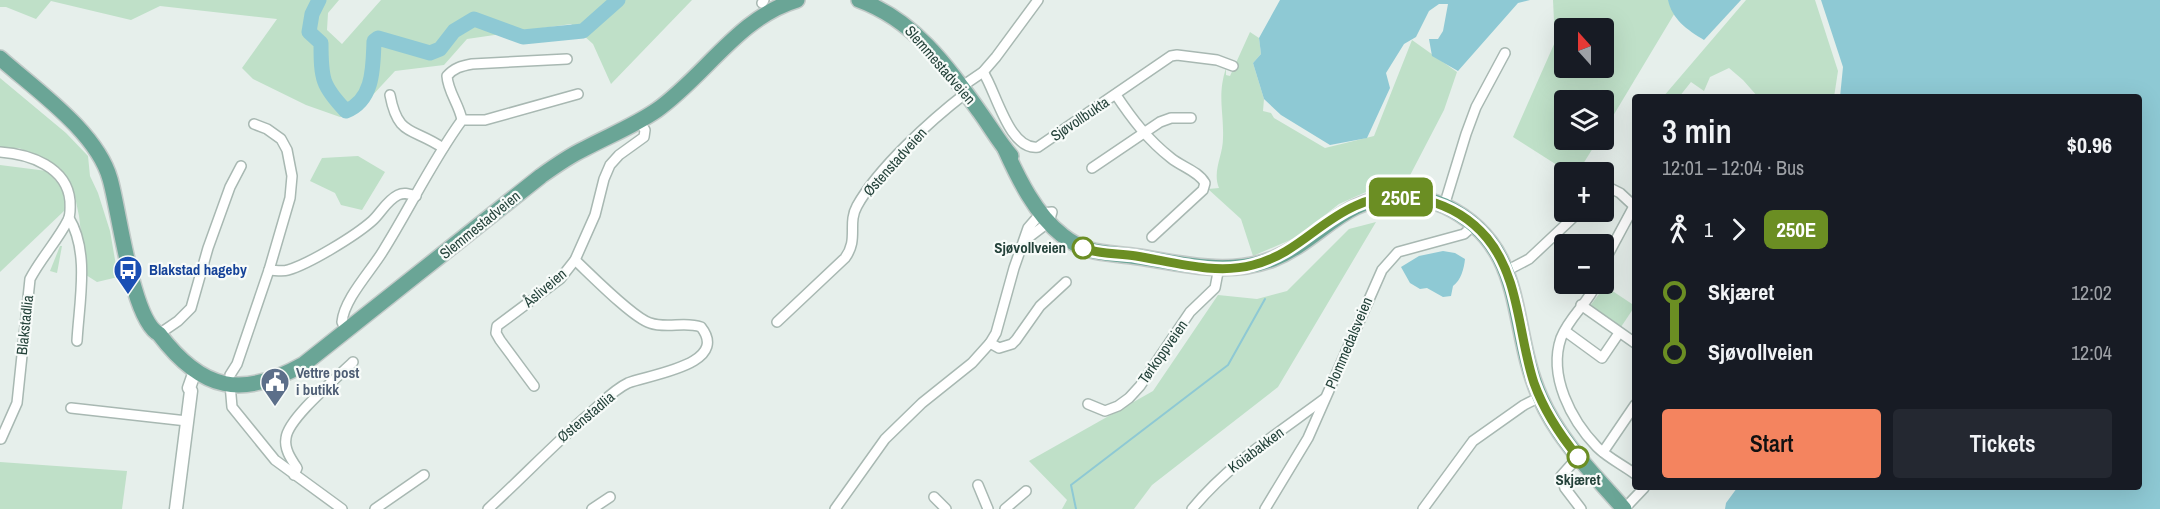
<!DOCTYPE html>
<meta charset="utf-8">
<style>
body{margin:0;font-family:"Archivo Narrow",sans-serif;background:#242831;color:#f1f3f6;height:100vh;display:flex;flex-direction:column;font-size:22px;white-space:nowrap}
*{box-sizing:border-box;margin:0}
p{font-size:20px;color:#9ea1a6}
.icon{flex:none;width:33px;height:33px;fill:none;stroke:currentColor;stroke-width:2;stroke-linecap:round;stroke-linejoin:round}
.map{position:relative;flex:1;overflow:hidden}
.details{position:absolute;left:1632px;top:94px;width:510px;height:396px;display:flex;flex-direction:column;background:#171b24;border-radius:6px;box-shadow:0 6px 24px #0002}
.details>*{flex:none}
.badge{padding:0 12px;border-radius:9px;font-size:21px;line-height:39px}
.needle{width:39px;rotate:339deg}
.buttons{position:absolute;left:1554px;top:18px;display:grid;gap:12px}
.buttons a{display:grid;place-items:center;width:60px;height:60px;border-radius:6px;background:#171b24;box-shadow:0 6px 24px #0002;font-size:30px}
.map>.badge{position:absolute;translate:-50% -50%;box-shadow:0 0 0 3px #fff}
.legs{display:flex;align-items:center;gap:9px;height:66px;padding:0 30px;font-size:20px}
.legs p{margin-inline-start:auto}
.head{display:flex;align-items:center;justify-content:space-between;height:102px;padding:0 30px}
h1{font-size:33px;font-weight:600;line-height:45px}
.action{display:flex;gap:12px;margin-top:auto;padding:12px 30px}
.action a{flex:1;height:69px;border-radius:6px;background:#f4845f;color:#111;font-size:24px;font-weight:600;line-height:69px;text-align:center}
.action a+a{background:#242831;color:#f1f3f6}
ul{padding:0 30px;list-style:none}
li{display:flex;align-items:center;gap:21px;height:60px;font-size:22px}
li i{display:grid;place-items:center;width:9px;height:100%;margin:0 8px;background:currentColor}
li i::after{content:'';width:15px;height:15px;margin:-8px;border:4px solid;border-radius:50%;background:#171b24}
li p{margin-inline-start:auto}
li:first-child i{background:linear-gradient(#0000 50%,currentColor 0)}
li:last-child i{background:linear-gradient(currentColor 50%,#0000 0)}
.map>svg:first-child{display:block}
.green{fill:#bfe0c8;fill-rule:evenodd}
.water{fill:#8ec9d4}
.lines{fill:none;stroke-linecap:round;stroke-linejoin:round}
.stream{stroke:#8ec9d4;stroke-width:2}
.river{stroke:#8ec9d4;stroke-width:15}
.minor-casing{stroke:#a8b8b2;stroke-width:12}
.tertiary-casing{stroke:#a8b8b2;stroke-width:15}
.primary-casing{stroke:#c2cac8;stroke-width:18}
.minor{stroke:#fff;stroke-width:9}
.tertiary{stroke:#fff;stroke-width:12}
.primary{stroke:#6aa596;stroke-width:15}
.line-1-casing{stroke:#fff;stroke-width:14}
.line-1{stroke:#6b8e23;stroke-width:9}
.stop-1-dot{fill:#fff;stroke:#6b8e23;stroke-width:3}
.labels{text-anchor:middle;stroke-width:4.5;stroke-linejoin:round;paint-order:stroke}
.street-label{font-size:15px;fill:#24423a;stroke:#f7fbf9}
.stop-label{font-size:15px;font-weight:bold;fill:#24423a;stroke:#f7fbf9;text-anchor:end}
.transit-label{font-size:15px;font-weight:bold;fill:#164399;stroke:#f7fbf9;text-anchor:start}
.service-label{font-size:15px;font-weight:bold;fill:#4e5e75;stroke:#f7fbf9;text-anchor:start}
</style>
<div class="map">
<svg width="2160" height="509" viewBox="0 0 2160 509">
<rect width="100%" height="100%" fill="#e6efeb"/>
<g class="green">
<polygon points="0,0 339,0 328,13 327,30 342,44 381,0 692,0 611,84 593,44 571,24 467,39 444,65 395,71 357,112 340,117 306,105 253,79 242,68 277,19 160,6 131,20 51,1 36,19 6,7 0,7"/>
<path d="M1553,0h123l3,6 -75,125v-31h-40v40h34l-20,32h-10l-55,-35 42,-95zM1564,28h40v40h-40z"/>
<polygon points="1746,0 1815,0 1838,71 1834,97 1758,97 1743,80 1729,68 1710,77 1704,91 1691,82 1679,97 1663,97"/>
<path d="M1250,32l9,6 2,16 -8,9 11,36 -1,12 8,2 3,5 51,30 49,-12 38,-96 45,32 -13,38 -39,75 -39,7 -27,12 -42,33 -44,19 -12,-37 -33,-30 11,-1c-7,-17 4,-32 4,-50 1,-27 -6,-42 3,-70v7l4,1z"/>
<polygon points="0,78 66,133 88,156 90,176 98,193 110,231 118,277 97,282 86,275 79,216 74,192 60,168 19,148 0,150"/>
<polygon points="358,156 385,172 362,210 341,205 335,193 310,181 322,158"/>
<polygon points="0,165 47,171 63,189 65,210 0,272"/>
<polygon points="1376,222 1278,387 1152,485 1134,509 1062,509 1067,500 1029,461 1153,391 1218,295 1257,299 1287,291 1349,229"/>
<polygon points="60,246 62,246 57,273 50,271"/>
<polygon points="1605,286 1635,306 1621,327 1590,306"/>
<polygon points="0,462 127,471 122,509 0,509"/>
</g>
<g class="water">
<polygon points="1280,0 1530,0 1518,3 1458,71 1432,56 1429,39 1438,39 1443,31 1448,4 1439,4 1429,11 1416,37 1404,44 1386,73 1390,88 1367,138 1330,145 1281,115 1264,99 1253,63 1261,54 1259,38"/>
<path d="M1668,0h73l-37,40c-17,-10 -32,-21 -36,-40z"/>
<polygon points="1821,0 2160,0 2160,509 1725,509 1726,503 1737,488 2139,488 2139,98 1840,97 1843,67"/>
<path d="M1443,251l12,2 10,6c-1,10 -4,21 -12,27l-2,10 -8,1 -16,-9 -7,1 -10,-6 -9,-16 18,-11z"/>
</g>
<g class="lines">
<polyline class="stream" points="1076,509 1071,485 1228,365 1265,299"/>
<path class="river" d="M319,0l-7,14 -3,18 12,11c0,36 1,43 25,68 28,-11 27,-44 28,-70l4,-3 52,15 10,-4 14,-18 20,-12 49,18 60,-6 35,-31"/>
<g class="minor-casing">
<g id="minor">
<polyline points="762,3 764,0"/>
<path d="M983,72c13,19 26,79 55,75l133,-91 6,-1 40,5 16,6"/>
<polyline points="961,87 983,72 996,57 1038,0"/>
<path d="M390,95c8,42 22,32 53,53"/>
<path d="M1116,95c16,24 32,45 55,63 11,9 27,13 34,25l-2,7 -51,47"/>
<path d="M462,120c-3,-16 -14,-28 -15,-44 7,-8 14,-10 25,-12l95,-5"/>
<path d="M0,152c30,2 67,15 70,49 0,6 1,13 -2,19 -10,20 -27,38 -38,59l-13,124 -16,36"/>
<polyline points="1092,168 1160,122 1171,118 1191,118"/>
<polyline points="1604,185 1620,193 1634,206 1604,262"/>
<polyline points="1444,206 1466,134 1476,107 1505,53"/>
<path d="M69,218c21,34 10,85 8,123"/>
<path d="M269,270c6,0 13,2 19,0 21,-6 67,-34 84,-49 9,-8 14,-20 26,-26 6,-3 11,-1 18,1"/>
<polyline points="1506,271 1529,259 1579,212"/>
<path d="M1596,284c-7,18 -27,33 -35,54 -13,38 10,82 36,109 11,11 26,18 38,27"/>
<polyline points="1581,305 1635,343"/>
<path d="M777,322l68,-64c14,-19 2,-34 12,-52 21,-38 74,-86 109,-113"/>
<polyline points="1565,331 1602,358 1619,333"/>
<path d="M347,332l-5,-10c2,-23 29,-51 41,-71 27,-43 49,-90 79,-131h23l93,-26"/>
<polyline points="159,334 178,321 191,308 208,248 230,187 241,166"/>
<polyline points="990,343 999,348 1012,344 1016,340 1040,306 1066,282"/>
<polyline points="230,375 237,364 269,270 290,198 292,176 287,150 281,139 267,129 254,124"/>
<polyline points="230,384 232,407 275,460 342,509"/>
<polyline points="534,386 500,340 496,333 497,326 560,279 575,260 595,215 604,179 610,165 619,155 644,137 645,130 639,121"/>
<polyline points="1088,404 1105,411 1118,406 1129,398 1140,386 1190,312 1215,288 1219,267"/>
<polyline points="71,408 187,421"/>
<polyline points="1603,452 1635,405"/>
<polyline points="1578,457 1561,476 1565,488 1581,509"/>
<path d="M294,475l3,-7c-6,-9 -13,-19 -11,-30 2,-20 52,-61 67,-76"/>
<polyline points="978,485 988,509"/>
<polyline points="934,497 946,509"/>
<polyline points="375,509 424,475"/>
<path d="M488,509c34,-31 66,-65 101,-95 12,-10 24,-24 39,-31 19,-8 103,-18 73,-56 -16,-6 -34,2 -51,-4 -17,-5 -60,-49 -75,-63"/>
<polyline points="592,509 610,497"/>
<polyline points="835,509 885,439 922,403 972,363 990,343 996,333 1014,268 1028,228 1041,213 1052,212 1049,222 1024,241"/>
<polyline points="1005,509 1026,491"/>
<path d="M1192,509c37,-45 85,-75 132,-110"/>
<polyline points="1265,509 1308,438 1382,270 1398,252 1464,234 1474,225"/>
<polyline points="1423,509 1473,441 1524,405 1540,397"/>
<polyline points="1624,509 1644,488"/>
</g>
</g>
<g class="tertiary-casing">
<polyline id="tertiary" points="176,509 191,391 189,388 195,371"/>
</g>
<g class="primary-casing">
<g id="primary">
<path d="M859,0c55,20 87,65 120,111 11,15 20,31 32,45"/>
<path d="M0,58c36,32 97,74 110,121 9,30 22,142 49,155 43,57 83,65 145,30l237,-188c14,-10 28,-20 43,-27 24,-13 50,-23 73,-39 48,-34 82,-93 140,-110"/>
<path d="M1005,149c13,29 31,66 57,86 26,21 46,17 77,22 44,7 90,19 134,2 48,-19 70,-63 128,-62 15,0 30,3 44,9 84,41 63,119 95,191 19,44 53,76 84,112"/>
</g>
</g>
<use href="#minor" class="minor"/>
<use href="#tertiary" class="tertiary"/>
<use href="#primary" class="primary"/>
</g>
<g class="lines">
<g class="line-1-casing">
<path id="line-1" d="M1083,248c17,7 35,5 53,8 37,6 80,19 117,9 43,-11 64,-42 102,-59 44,-21 101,-5 132,32 33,40 31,97 47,145 10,28 26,52 44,74"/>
</g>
<use href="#line-1" class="line-1"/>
</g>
<defs>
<g id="bus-pin" transform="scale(1.5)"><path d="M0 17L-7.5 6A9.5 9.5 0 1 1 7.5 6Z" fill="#1a4fb4" stroke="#f7fbf9"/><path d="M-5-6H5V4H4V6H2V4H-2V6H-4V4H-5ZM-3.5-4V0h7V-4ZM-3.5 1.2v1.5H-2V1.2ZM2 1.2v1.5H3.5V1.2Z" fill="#fff"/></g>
<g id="civic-pin" transform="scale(1.5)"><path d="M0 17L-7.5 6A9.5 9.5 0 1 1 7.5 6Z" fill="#5c6f8a" stroke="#f7fbf9"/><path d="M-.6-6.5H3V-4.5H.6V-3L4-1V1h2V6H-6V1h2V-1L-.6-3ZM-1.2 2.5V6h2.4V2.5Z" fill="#fff"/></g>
</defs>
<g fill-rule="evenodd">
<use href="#bus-pin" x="128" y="270"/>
<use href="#civic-pin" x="275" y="382"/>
</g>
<g class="stop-1-dot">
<circle cx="1083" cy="248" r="10"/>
<circle cx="1578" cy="457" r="10"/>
</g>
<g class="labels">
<g class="street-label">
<text transform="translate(940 65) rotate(49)" y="5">Slemmestadveien</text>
<text transform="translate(1080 119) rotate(-34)" y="5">Sjøvollbukta</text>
<text transform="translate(895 162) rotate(-48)" y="5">Østenstadveien</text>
<text transform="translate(480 225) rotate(-39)" y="5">Slemmestadveien</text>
<text transform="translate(545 288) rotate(-40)" y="5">Åsliveien</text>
<text transform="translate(25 325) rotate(-84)" y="5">Blakstadlia</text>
<text transform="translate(1349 343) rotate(-67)" y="5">Plommedalsveien</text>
<text transform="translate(1163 352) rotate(-55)" y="5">Tørkoppveien</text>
<text transform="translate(586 417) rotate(-40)" y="5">Østenstadlia</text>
<text transform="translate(1256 450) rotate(-37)" y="5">Koiabakken</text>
</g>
<g class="stop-label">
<text x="1066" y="253">Sjøvollveien</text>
<text x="1578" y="485" text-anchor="middle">Skjæret</text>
</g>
<g class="transit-label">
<text x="149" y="275">Blakstad hageby</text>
</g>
<g class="service-label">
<text x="296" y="378">Vettre post<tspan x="296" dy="17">i butikk</tspan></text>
</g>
</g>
</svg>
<div class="buttons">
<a><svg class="needle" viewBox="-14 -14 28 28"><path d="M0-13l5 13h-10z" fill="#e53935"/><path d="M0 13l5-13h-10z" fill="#9ea1a6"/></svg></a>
<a><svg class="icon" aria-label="layers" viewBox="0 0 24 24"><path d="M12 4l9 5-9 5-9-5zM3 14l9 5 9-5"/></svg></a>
<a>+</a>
<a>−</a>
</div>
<b class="badge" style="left:1401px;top:197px;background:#6b8e23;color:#fff">250E</b>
<section class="details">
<div class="head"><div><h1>3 min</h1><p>12:01 – 12:04 · Bus</p></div><b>$0.96</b></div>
<div class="legs"><svg class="icon" aria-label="walk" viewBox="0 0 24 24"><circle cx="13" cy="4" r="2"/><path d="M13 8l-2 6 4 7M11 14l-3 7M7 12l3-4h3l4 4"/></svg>1<svg class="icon" aria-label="forward" viewBox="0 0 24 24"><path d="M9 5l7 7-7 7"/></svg><b class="badge" style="background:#6b8e23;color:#fff">250E</b></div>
<ul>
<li><i style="color:#6b8e23"></i><b>Skjæret</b><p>12:02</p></li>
<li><i style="color:#6b8e23"></i><b>Sjøvollveien</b><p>12:04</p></li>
</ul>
<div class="action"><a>Start</a><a>Tickets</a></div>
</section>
</div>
